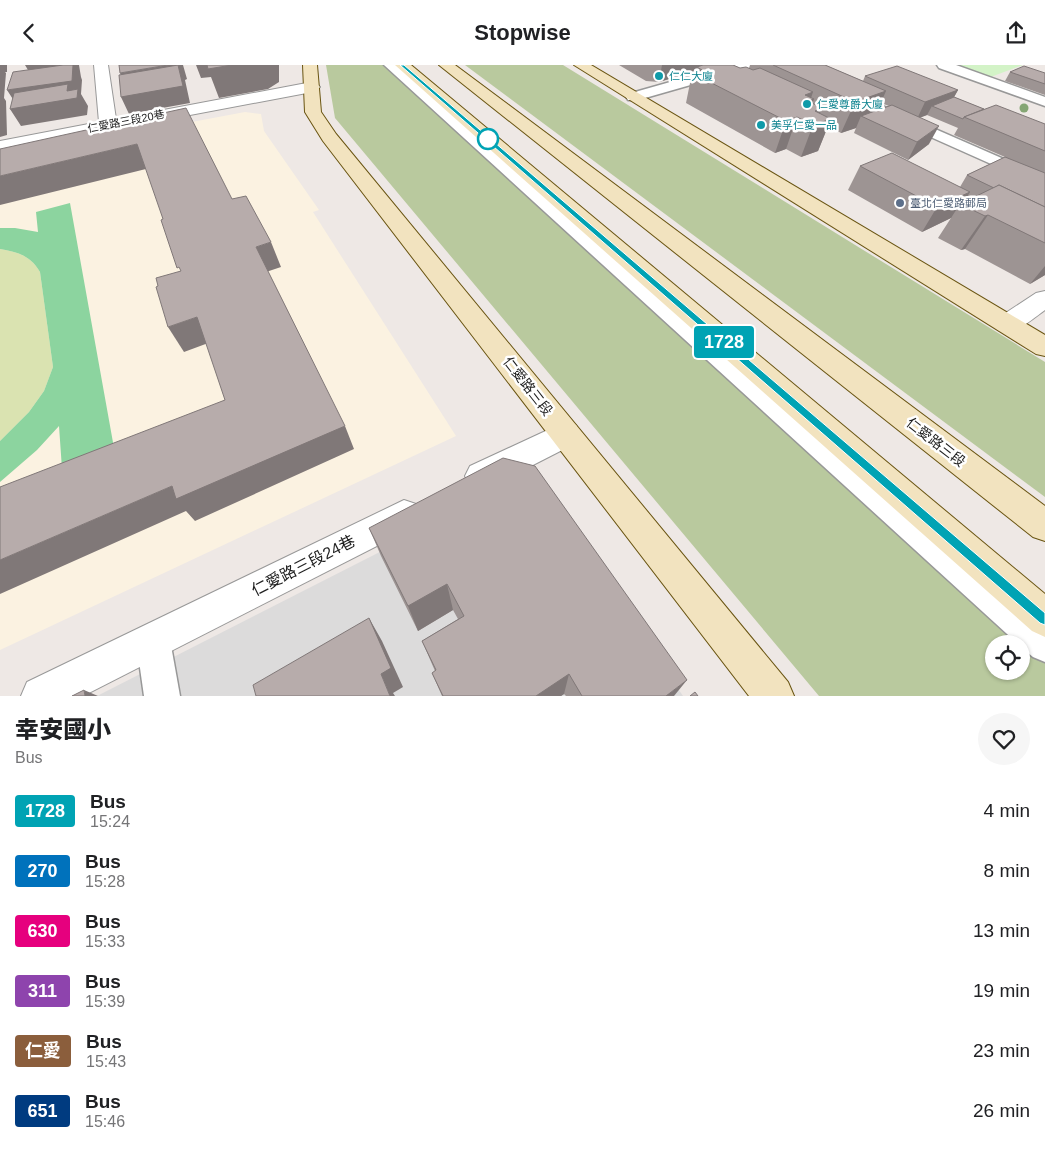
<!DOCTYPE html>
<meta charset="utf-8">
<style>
body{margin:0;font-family:Helvetica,"Noto Sans TC",sans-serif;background:#f6f6f6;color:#202124;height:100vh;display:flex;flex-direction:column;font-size:19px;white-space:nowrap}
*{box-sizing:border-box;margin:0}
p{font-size:16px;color:#757577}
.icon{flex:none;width:28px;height:28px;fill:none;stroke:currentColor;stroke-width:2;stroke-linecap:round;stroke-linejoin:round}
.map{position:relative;height:631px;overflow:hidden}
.drawer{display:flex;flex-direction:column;background:#fff;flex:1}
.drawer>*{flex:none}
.badge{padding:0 10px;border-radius:4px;font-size:18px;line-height:32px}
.tools{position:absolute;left:985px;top:570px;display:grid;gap:10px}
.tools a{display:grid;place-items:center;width:45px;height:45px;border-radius:50%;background:#fff;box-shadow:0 1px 4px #0004;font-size:25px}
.map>.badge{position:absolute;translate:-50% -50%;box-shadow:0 0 0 2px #fff}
.round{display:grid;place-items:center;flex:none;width:52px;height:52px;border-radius:26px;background:#f6f6f6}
.overview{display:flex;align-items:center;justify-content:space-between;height:85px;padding:0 15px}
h1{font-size:24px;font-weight:800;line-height:38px}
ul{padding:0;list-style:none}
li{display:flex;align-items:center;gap:15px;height:60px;padding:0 15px}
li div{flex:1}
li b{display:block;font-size:19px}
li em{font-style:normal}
li .badge{min-width:55px;font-weight:700;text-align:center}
header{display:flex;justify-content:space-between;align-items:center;height:65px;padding:0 15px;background:#fff;font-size:22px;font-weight:800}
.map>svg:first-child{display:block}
.residential{fill:#dcdbdb}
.education{fill:#fbf2e1}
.grass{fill:#dae3b1}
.forest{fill:#b9c99e;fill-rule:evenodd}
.park{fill:#d3f3c7}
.pitch{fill:#8cd49f}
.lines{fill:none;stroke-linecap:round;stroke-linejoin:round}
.service-casing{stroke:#989898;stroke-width:3}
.minor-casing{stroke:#989898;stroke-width:2}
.secondary-casing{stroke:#695411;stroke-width:2}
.service{fill:#fff;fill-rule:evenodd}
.minor{fill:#fff;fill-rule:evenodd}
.secondary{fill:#f2e3bf;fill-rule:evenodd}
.tree{fill:#85a674}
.wall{fill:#9d9493;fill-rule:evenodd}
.shaded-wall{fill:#807878}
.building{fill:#b7acab;stroke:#807878}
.line{fill:#00a3b4;stroke:#fff}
.culture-dot{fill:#0f9aa8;stroke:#fff;stroke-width:2}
.stop-dot{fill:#fff;stroke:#00a3b4;stroke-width:2.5}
.service-dot{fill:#5c6f8a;stroke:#fff;stroke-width:2}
.labels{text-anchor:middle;stroke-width:5;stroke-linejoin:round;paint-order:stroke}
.far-culture-label{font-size:11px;fill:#0d838f;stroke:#fff;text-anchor:start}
.far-street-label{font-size:11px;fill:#1e1e1e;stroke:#fff}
.far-service-label{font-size:11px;fill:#4e5e75;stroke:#fff;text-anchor:start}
.street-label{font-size:14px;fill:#1e1e1e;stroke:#fff}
.near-street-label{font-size:16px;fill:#1e1e1e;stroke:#fff}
</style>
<header><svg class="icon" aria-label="back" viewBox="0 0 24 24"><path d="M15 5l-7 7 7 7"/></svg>Stopwise<svg class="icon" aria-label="share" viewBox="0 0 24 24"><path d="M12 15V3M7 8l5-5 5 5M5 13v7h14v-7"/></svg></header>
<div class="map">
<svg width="1045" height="631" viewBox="0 0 1045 631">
<rect width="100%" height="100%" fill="#eee8e5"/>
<polygon class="residential" points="531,410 683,631 97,631"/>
<polygon class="education" points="245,47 261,49 264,66 319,145 313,147 456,371 0,585 0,93"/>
<path class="grass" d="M0,184c18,3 31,7 40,23l13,95 -9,24 -15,21 -29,29z"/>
<g class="forest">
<path d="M326,0h63l656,583v48h-226l-484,-578zM994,579h27v27h-27z"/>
<polygon points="465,0 563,0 1045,297 1045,432"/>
</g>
<polygon class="park" points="954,0 1023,0 988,13"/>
<path class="pitch" d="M70,138l44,245 -52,21 -3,-43 -22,24 -37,32v-41l29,-29 15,-21 9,-24 -13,-95c-9,-16 -22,-20 -40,-23v-21h15l23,4 -2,-20z"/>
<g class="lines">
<g class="service-casing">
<g id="service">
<polygon points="384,0 399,0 1045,557 1045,597 1033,592 1021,582 1021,579 1018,579"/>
<polygon points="730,0 752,0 750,3 638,35 628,35 626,32 628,29"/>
<polygon points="937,0 956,0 1045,32 1045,41 939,3"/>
<polygon points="846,25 1045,112 1045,123 841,32 839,29 841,26"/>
<polygon points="153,558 165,563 170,575 180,631 144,631 136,575 141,563"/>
</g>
</g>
<g class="minor-casing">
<g id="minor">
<polygon points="94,0 108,0 116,54 312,17 317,19 320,22 317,25 312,27 0,86 0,76 99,57"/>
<path d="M1045,226v19c-14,10 -29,25 -47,20l-4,-6 4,-6 38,-25z"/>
<polygon points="565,357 576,360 580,369 576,378 492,421 481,425 470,421 465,411 470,401"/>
<polygon points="404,435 416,439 421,450 416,461 83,631 21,631 27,617"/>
</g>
</g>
<g class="secondary-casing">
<g id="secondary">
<polygon points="303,0 317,0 321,47 336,69 788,617 794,631 749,631 323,76 305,47"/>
<polygon points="395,0 411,0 1045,529 1045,572 1032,566"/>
<polygon points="439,0 455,0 1045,441 1045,476 1033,472"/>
<polygon points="574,0 591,0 1045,270 1045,291 1036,289"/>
</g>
</g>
<use href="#service" class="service"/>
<use href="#minor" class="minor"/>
<use href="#secondary" class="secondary"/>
</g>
<circle class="tree" cx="1024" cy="43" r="4.5"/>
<g class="wall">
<path d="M619,0h114l7,3h9l1,-3h75l38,16 2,-5 93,14 -4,7 30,12 61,15v151l-15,9 -65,-35 -4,1 -23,-12 13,-20 -29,14 -74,-42 12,-24 100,21 7,-12 38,-18 -51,-22 4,-7 -31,-13 -7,2 9,27 -21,16 -54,-27 2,-5 -15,5 -13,-7 -10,25 -17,6 -15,-8 -11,4 -89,-50 6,-30 4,-2 -37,11 -13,-1zM881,38l8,3 -11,4z"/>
<polygon points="1010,7 1045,8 1045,30 1005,16"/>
<polygon points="369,463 674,631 566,631 564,629 561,631 442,631 432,608 435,606 422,576 458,554 453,545 418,566 381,491"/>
</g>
<g class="shaded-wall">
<polygon points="0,0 7,0 7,7 5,7 6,8 4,33 6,36 7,70 0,72"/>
<polygon points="25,0 79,0 81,12 82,15 81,29 88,41 87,50 21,61 10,44 18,42 7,25 37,20"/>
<polygon points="168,0 183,0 187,14 185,15 190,38 129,49 121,32 128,24 120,8"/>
<polygon points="196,0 279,0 279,17 268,24 219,33 211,12 201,13"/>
<polygon points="662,0 718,0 697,2 696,6 659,17"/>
<polygon points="958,25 949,41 932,41 927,50 917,54 925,37"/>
<polygon points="886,26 873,56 861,51 856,63 841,68 855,37"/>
<polygon points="813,27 810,36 814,34 806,57 805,30"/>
<polygon points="822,43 816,59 831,54 818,86 801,92 813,60 815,46"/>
<polygon points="797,52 786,84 775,88 786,56"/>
<polygon points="939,61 929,79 908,95 917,77"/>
<polygon points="137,79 150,103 0,140 0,111"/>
<polygon points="970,127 962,140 960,139 951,153 922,167 937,142"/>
<polygon points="988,150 965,184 961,185 985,151"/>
<polygon points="271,177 281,202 266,207 256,182"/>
<polygon points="1045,201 1045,210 1030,219"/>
<polygon points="197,252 211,277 184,287 168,262"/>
<polygon points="345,361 354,384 195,456 186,446 0,529 0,495 172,421"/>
<polygon points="447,519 453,545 418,566 408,541"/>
<polygon points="369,553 382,576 403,622 393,628 395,631 390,631 381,609"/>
<polygon points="569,609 564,629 561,631 536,631"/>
<polygon points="687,615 674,631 666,631"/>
<polygon points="84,625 98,631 85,631"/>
</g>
<g class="building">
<polygon points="63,0 73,0 72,16 7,25 13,7"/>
<polygon points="119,0 168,0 120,8"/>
<polygon points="178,0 183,21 121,32 119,10"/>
<polygon points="207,0 232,0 208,4"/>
<polygon points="703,0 733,0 740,3 746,2 753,5 760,3 813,27 805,30 814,34 808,36 822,43 815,46 831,54 813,60 797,52 786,56 692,8 702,5 697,2"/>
<polygon points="773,0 825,0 886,26 855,37"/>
<polygon points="897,1 958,25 925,37 865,11"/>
<polygon points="1024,1 1045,8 1045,19 1010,7"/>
<polygon points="68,19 67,26 78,24 77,33 10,44 14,28"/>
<polygon points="954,32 984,44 964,52 963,54 932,41"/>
<polygon points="892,40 939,61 917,77 861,51"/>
<polygon points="996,40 1045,59 1045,86 964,52"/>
<polygon points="186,43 232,134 246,131 271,177 256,182 345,361 176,434 172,421 0,495 0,422 225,335 197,252 168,262 156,222 158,221 156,213 181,206 179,202 177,203 161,155 163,154 137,79 0,111 0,84"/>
<polygon points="892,88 970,127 937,142 860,101"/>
<polygon points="1005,92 1045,108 1045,142 999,120 994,123 967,110"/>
<polygon points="999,120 1045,142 1045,178 988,150 985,151 960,139"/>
<polygon points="503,393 535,401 687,615 666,631 582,631 569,609 536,631 443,631 432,608 436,605 422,576 464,551 447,519 408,541 369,463"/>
<polygon points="369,553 391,603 381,609 390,631 256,631 253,620"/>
<polygon points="84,625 85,631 72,631"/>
<polygon points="695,627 698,631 690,631"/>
</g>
<polygon class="line" points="400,0 404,0 1045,548 1045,560 1040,558"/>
<g class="culture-dot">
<circle cx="659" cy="11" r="5"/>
<circle cx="807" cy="39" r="5"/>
<circle cx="761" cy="60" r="5"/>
</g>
<circle class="stop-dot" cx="488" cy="74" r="10"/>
<circle class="service-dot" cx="900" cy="138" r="5"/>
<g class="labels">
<g class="far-culture-label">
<text x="669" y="15">仁仁大廈</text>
<text x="817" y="43">仁愛尊爵大廈</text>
<text x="771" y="64">美孚仁愛一品</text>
</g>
<g class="far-street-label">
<text transform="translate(126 56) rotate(-11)" y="4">仁愛路三段20巷</text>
</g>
<g class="far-service-label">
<text x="910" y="142">臺北仁愛路郵局</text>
</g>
<g class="street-label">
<text transform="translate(528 321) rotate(52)" y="5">仁愛路三段</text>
<text transform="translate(936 377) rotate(38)" y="5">仁愛路三段</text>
</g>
<g class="near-street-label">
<text transform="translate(303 500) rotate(-27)" y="6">仁愛路三段24巷</text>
</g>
</g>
</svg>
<div class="tools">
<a><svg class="icon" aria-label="locate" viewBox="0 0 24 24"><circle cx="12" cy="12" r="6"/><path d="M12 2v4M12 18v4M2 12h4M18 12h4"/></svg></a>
</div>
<b class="badge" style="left:724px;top:277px;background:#00a3b4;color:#fff">1728</b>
</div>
<section class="drawer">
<div class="overview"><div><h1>幸安國小</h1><p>Bus</p></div><a class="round"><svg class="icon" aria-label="heart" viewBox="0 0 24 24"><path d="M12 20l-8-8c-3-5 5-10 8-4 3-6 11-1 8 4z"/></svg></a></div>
<ul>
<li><span class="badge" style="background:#00a3b4;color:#fff">1728</span><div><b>Bus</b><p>15:24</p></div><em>4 min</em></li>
<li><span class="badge" style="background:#0072bc;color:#fff">270</span><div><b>Bus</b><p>15:28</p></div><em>8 min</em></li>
<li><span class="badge" style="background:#e6007e;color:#fff">630</span><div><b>Bus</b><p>15:33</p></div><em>13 min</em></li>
<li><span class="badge" style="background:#8e44ad;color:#fff">311</span><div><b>Bus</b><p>15:39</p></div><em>19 min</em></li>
<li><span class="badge" style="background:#8b5e3c;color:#fff">仁愛</span><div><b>Bus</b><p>15:43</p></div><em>23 min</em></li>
<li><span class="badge" style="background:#003b80;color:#fff">651</span><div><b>Bus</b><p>15:46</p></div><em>26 min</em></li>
</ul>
</section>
